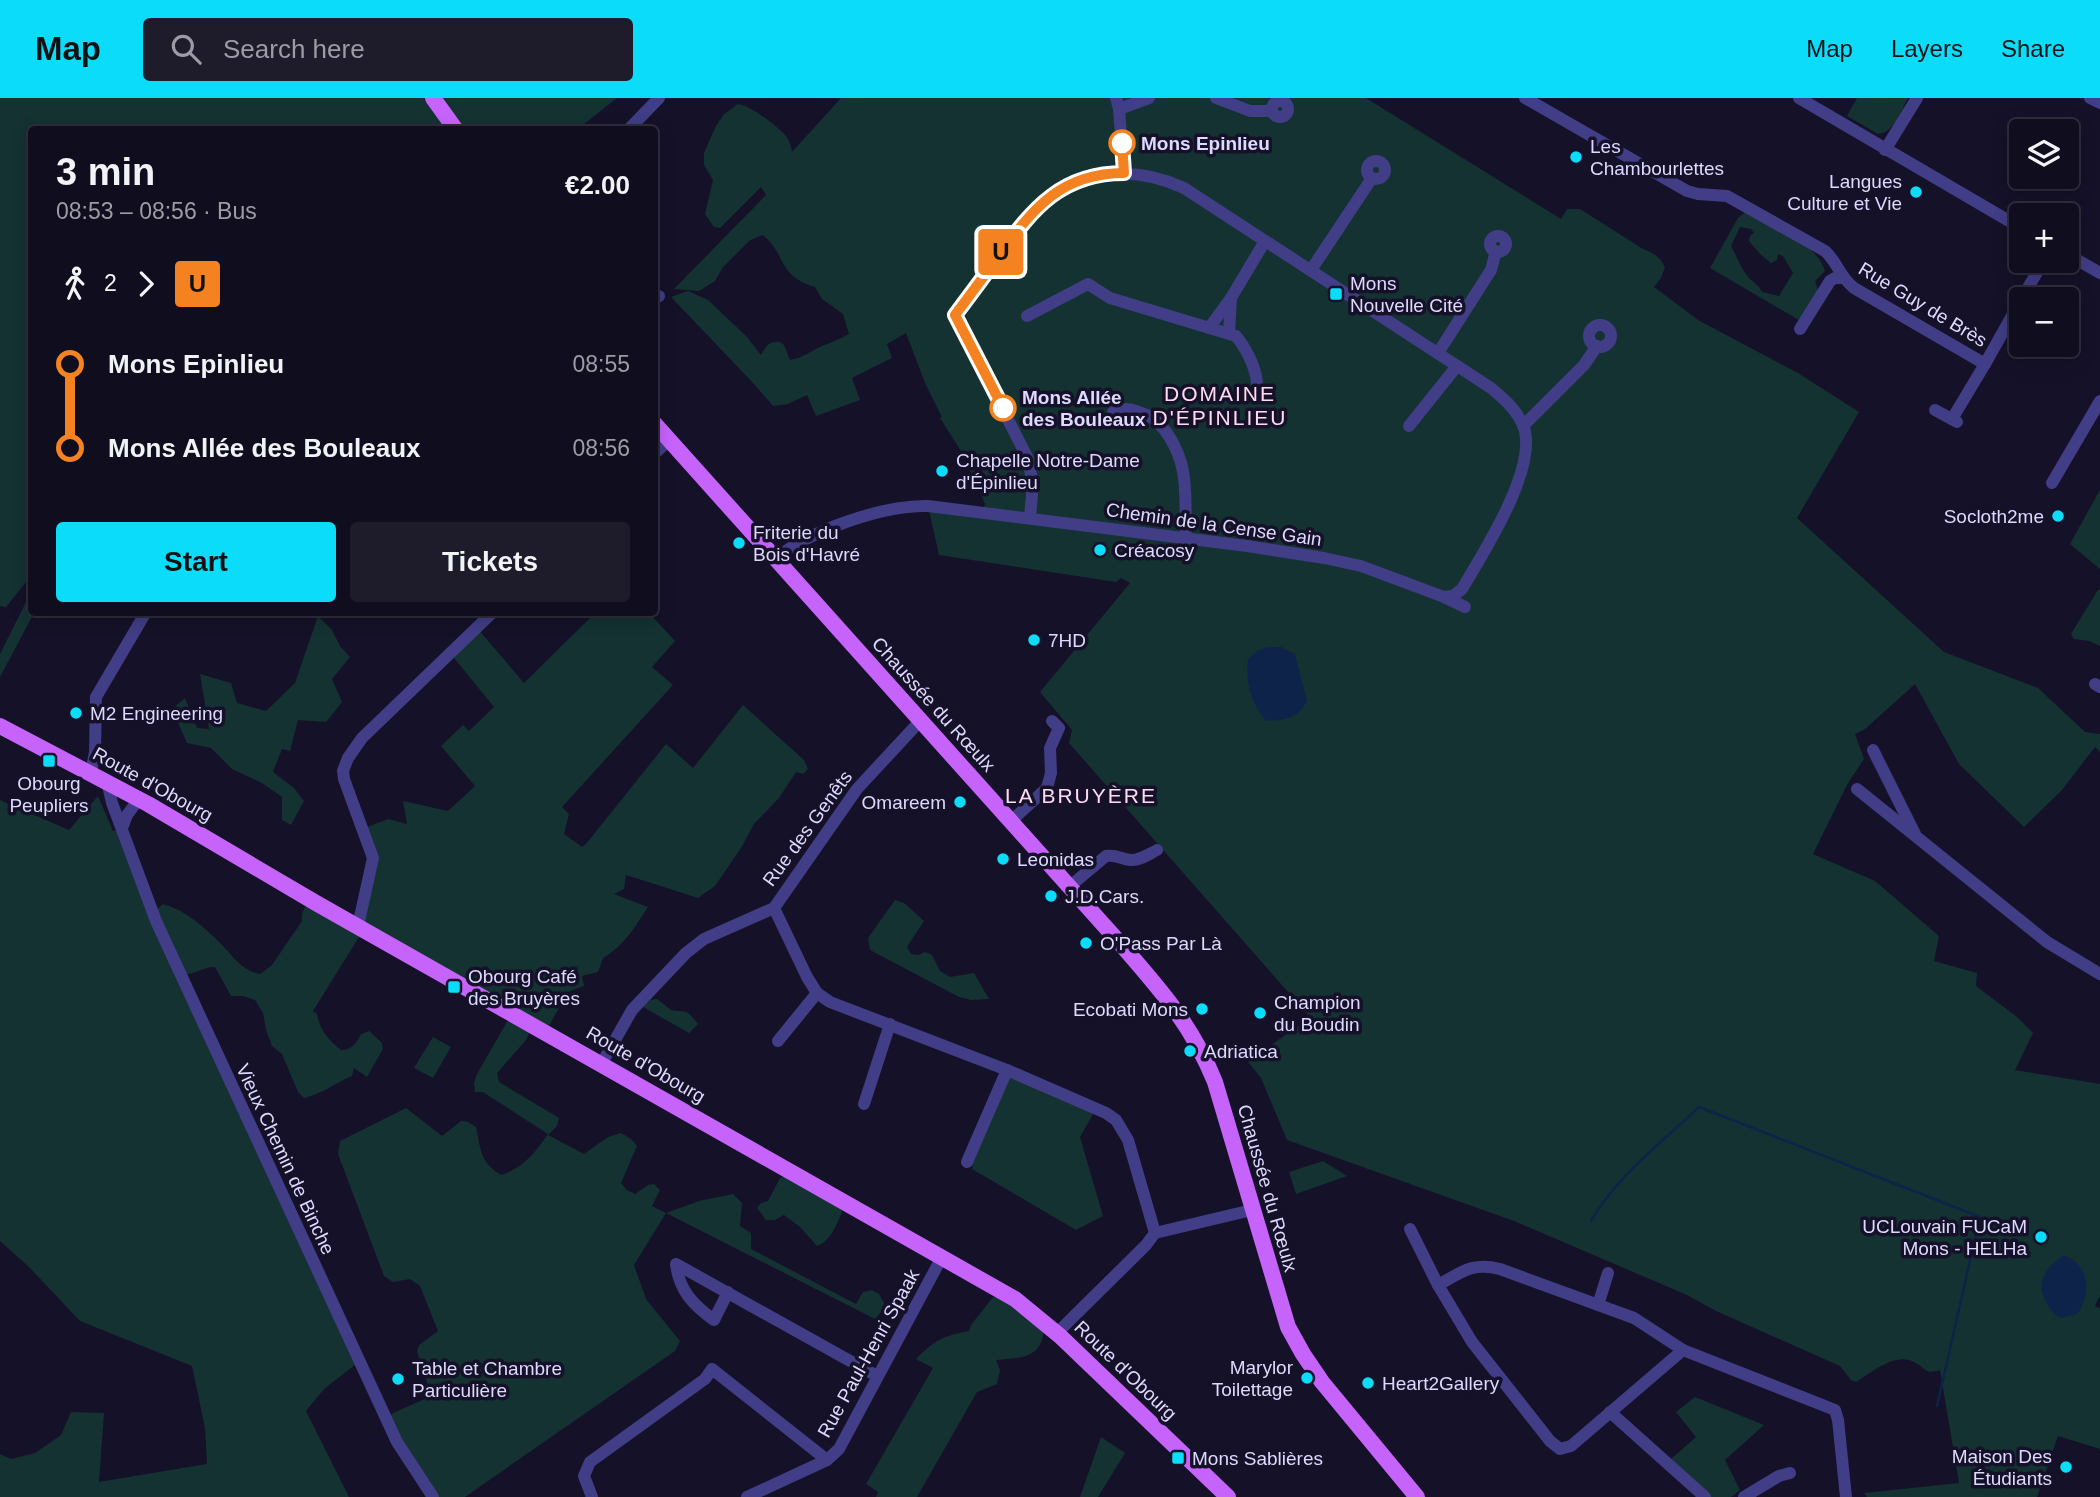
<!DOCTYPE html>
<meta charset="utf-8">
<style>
body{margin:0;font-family:Helvetica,sans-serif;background:#1e1b2b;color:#f1f3f6;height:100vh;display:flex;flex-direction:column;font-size:26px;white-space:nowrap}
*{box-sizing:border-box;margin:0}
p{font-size:23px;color:#9c9ca4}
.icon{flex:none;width:38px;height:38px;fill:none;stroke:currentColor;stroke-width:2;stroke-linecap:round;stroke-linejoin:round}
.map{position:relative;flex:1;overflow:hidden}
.details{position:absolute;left:28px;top:28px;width:630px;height:490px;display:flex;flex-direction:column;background:#100d1e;border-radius:7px;box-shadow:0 4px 18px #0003,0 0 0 2px #302d3c}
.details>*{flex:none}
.badge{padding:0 14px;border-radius:5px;font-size:24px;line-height:46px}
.controls{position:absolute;left:2009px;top:21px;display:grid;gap:14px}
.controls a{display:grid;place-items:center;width:70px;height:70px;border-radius:7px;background:#100d1e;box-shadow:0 4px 18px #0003,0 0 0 2px #302d3c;font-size:35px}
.map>.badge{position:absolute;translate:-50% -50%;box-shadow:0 0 0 4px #fff}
.legs{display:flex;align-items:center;gap:10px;height:77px;padding:0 28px;font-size:23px}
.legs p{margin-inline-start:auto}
.head{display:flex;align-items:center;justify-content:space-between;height:119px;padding:0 28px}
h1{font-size:38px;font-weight:700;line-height:52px}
.primary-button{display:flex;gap:14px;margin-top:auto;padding:14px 28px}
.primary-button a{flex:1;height:80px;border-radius:7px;background:#0adcf9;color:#111;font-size:28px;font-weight:700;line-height:80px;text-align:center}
.primary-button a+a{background:#1e1b2b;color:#f1f3f6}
ul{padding:0 28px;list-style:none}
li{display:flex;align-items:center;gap:24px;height:84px;font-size:26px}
li i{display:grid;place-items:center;width:10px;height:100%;margin:0 9px;background:currentColor}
li i::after{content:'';width:18px;height:18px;margin:-9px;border:5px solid;border-radius:50%;background:#100d1e}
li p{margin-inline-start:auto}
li:first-child i{background:linear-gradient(#0000 50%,currentColor 0)}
li:last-child i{background:linear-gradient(currentColor 50%,#0000 0)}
header{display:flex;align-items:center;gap:42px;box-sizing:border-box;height:98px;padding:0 35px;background:#0adcf9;color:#111}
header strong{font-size:33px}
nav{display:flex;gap:38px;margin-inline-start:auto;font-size:24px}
.search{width:490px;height:63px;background:#1e1b2b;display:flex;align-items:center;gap:18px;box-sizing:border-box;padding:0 24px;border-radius:7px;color:#9c9ca4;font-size:26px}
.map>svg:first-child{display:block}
.green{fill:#143232;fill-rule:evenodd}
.water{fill:#0e234a}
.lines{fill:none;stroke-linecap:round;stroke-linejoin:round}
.stream{stroke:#0e234a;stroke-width:2.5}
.minor{stroke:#413d86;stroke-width:12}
.major{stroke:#c663fb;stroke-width:16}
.line-1-casing{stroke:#fff;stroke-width:16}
.line-1{stroke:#f58220;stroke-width:10}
.stop-1-dot{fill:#fff;stroke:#f58220;stroke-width:3.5}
.poi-dot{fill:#0adcf9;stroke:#151128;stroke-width:2.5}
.labels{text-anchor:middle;stroke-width:7;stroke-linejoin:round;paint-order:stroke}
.stop-label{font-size:19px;font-weight:bold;fill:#ded9fe;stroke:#151128;text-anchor:start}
.poi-label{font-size:19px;fill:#ded9fe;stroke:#151128;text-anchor:start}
.street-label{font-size:19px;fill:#ded9fe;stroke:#151128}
.neighbourhood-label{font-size:21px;letter-spacing:2px;fill:#fedbf1;stroke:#151128}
</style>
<header>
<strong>Map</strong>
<div class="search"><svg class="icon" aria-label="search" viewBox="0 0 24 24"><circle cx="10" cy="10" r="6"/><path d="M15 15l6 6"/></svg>Search here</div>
<nav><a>Map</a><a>Layers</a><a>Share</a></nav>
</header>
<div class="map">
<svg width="2100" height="1399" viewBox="0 0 2100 1399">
<rect width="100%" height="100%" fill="#151128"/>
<g class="green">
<polygon points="0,0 617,0 584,26 589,31 32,32 31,478 6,509 0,508"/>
<path d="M841,0h525l195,121 6,-10h13l63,40c11,4 17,8 22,18l-4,11 -7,9 44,33 100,53 61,39 -62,106 147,134 94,36 47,44 15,2v18l-5,-5 -33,43 -38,37 -65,-63 -44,-80 -50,45 -10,5 9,25 -16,24 -35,71 62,27 64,55 -5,25 43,12 -1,13 41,31 16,16 -18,37 85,14v211l-5,11 5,2v141l-42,-13 -21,61h-170l-3,-4 95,-10 -19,-113c-16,5 -14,-2 -26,-8 -19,-10 -43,11 -58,20l-5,-2 -11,-14 -124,-55 -29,-16 -173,-74 -227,-81 -26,-62 -13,-16 62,-45 -241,-274 3,-13 -32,-38 90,-109 -9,-5 -5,4 -177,-27 -11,-49 54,5 3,-7 -24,-53 -21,-33 2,-1 -17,-34 -19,-50 -19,11 5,14 -40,20 8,22 -44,16 -9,-21 -19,9 -15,2 -19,-22 -83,-87 17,-6 20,9 39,37 14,18c5,-9 8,-14 19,-13l4,3 6,15c15,-3 19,-8 32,-14 10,-4 18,-7 27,-12l-6,-20 -21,-15 -7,-12c-39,-11 -29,-36 -53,-52l-13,6 -26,26 -8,14 -16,10 -25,-2 92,-94 -5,-8 -41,41 -6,-1 -9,-13 8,-34 -9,-15v-12l12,-27 8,-12 14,-10c12,1 39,22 48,32 4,5 5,11 6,16z"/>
<path d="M1857,0h51c-7,13 -14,35 -30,36l-31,-18z"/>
<path d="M1747,113c25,15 70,32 78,60l-10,10 3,9 -19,30 -89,-52 28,-50zM1740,129l11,2 3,4 -4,3 -1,5 11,13 11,9 6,-3 1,-6 5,2 10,17 -14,23 -17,-4c-4,-9 -11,-10 -16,-18 -6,-8 -10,-19 -15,-28z"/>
<polygon points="2100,392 2100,471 2070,446"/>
<polygon points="2098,492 2100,492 2100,548 2089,543 2074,541 2071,536"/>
<polygon points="31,494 32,514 34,515 0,579 0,556"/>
<path d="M595,515h54l26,28 -23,26 21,18 -111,122 7,7 -5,20 18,13 4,-3 80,-100 27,24 50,-63 61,55 4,9 -5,5 -7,-2 -17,26 -25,26 -13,24 -26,38 -17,12 -72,-23 -2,14 -10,5 34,13c-13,20 -24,39 -45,51l-5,14 -16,4 2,10 -16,6 -22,39h-16l-4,9 -29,33 2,9 60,36 -2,8 -9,9 36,19 24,-17 13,-4 10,6 6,7 -16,37 6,7 8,4 13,-9 6,-1 6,6 -8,16 14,7 33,-12 34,-7 9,9 -2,23 11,7v16l105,55 7,-12 9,-2 7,4 5,9 -3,9 -6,7 -209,-106 -32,52 12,34 34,42 -5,10 -210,146h-32l-46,-76 6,-8 34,-15 2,-9 -12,-38 2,-6 19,-14 -18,-45 -10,-7 -17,3 -9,-6 -46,-122 2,-13 66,-33 36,28 19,-15 7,1 8,5c5,23 4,35 25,48 22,-7 34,-22 47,-41l-65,-42h-8l-1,-9 3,-9 35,-61 -148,-84 -51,82 4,3c3,17 11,25 24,36 11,0 15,-6 20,-16l8,-3 13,12 1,6 -16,28 -13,-9 -2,8c-17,7 -30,18 -48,22l-6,-6 -16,-38 -10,-8 -6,-16 -3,-17 -8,-13 -12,-4h-12l-16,-29c-12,0 -21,8 -34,8l179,386 -36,28 -18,22 43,86h-349v-43l11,5 24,-6 26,-18 10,-23 33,1 -5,69 108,-18 -2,-36 -13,-62 -112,-45 -51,-54 -29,-26v-441l69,30 29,-34 15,35 9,-3 33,83 8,-7c24,7 41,23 59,41 13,13 19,25 38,29l12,-9 30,-44c-1,-9 2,-14 8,-19l47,24 16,-68 -11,-29 26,-10 19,5 -4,-23 45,10 27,-25 -34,-40 22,-21 6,6 25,-24 -44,-54 27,-25 47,55z"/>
<polygon points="318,518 332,532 340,548 350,559 332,581 342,604 326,624 298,622 290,653 282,651 273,674 294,690 304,703 291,727 282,722 282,699 262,685 232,671 211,650 187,645 172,611 185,600 197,630 209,631 200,576 231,585 237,605 266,613 295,585"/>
<polygon points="895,802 904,805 924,823 907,849 911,856 918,857 925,854 932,857 940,873 950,879 974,875 989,901 971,902 959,899 870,852 868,840"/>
<path d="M657,901l14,11c18,3 14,-2 27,14l-9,9 -46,-26 7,-7z"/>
<polygon points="433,939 451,949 433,980 414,970"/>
<polygon points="1007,972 1096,1011 1080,1039 1103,1118 1076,1132 972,1071 973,1068 967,1064"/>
<polygon points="1323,1063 1347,1078 1296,1096 1289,1074"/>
<path d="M785,1078l55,29 2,7c-5,12 -12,30 -25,34l-17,-19 -16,-12 -9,5h-9l-9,-12 4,-5 7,-2 12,-23z"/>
<path d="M993,1199l8,1 43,32c-3,30 -24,27 -48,30l4,10 -3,14 -20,8 -60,105h-41l2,-5 -12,-8 67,-116 -17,-9c19,-19 27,-23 53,-28l2,-6z"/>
<polygon points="1695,1299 1764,1327 1725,1362 1740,1392 1731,1399 1710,1399 1670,1362 1696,1339 1676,1314"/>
<polygon points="1101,1339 1125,1355 1098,1399 1080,1399"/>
</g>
<g class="water">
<path d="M1267,549h14l14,7 12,47c-9,18 -23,19 -41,20 -15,-17 -21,-40 -18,-62l9,-8z"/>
<path d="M2064,1157c26,10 28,39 13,59l-16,4c-8,-4 -11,-8 -15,-16 -11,-21 0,-35 18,-47z"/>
</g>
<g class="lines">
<path class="stream" d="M1591,1123c26,-45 70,-78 108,-114l281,110 -43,189"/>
<g class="minor">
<polyline points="1116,0 1119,11 1124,75"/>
<polyline points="1216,0 1250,13 1272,13"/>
<path d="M1525,0l162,93 11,3 29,2 98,55c14,13 13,24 29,37l131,76 36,-64"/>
<polyline points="1799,0 2021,130"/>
<polyline points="2090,0 2100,5"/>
<circle cx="1280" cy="11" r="8"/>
<polyline points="1119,11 1149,0"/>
<polyline points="628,32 659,0"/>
<polyline points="1885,52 1917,0"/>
<circle cx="1376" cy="72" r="9"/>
<circle cx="1498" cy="146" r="8"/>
<polyline points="2067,156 2100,175"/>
<polyline points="1311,172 1372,80"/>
<polyline points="654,201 659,198"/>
<polyline points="2021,201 2044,163"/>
<path d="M1027,218l61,-32 22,14 126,38c12,15 23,37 21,56"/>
<circle cx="1600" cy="238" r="11"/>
<polyline points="1209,230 1231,200 1265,143"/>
<polyline points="1800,231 1830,183 1835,180 1842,180"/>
<polyline points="1229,235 1231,200"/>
<polyline points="1438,255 1491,172 1496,153"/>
<polyline points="1935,312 1957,324"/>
<path d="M1113,314c12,-5 19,-3 31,2 21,7 35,37 39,57 4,22 2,45 3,67"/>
<polyline points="1952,321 1985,266"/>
<polyline points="1409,328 1457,268"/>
<polyline points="1523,328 1584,267 1597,248"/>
<polyline points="654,356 669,342"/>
<polyline points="2052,385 2100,303"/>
<path d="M775,461c36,-29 108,-54 153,-53l319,40 77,12 37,8 83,31 9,-1 9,-7c21,-36 78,-123 61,-164 -7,-16 -19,-26 -32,-37l-307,-200c-49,-23 -107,-19 -147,19 -13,12 -23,28 -34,42 -16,22 -31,44 -48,66l73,144 5,25 -3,33"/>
<polyline points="1444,499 1465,509"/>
<polyline points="2095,586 2100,589"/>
<polyline points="1873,652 1915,736"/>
<polyline points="91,675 95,654 96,599 146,514"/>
<polyline points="107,683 112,705 156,823 397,1344 433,1399"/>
<polyline points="1857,691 2047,844 2100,876"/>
<polyline points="1011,723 1047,690 1051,675 1050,650 1059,630 1052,623"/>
<polyline points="122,730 127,717 139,701"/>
<path d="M1069,789l37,-31c10,-2 15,3 24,4 9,1 19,-6 27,-10"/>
<polyline points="774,810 807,879 817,895 830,904 1007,972 1106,1015 1116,1022 1128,1042 1155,1135"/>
<polyline points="358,828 373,760 344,681 343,673 348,660 362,640 493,514"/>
<polyline points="778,943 817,895"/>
<polyline points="602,965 632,912 686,855 704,841 774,810 857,691 921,622"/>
<polyline points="864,1006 890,926"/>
<polyline points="967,1064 1007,972"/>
<path d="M1410,1131l28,56c24,-13 34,-23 62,-16l134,49 49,32 152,60 3,10 8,77"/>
<polyline points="1438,1187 1472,1244 1550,1343 1560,1351 1571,1348 1683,1252"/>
<path d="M728,1194l-14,28c-21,-15 -35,-30 -38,-56l201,112"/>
<polyline points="1598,1207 1608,1175"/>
<polyline points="1057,1235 1146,1147 1155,1135 1252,1112"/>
<polyline points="1610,1314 1705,1399"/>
<polyline points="592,1399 584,1378 590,1364 705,1281 712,1271 827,1362"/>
<polyline points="747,1399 827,1362 839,1351 942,1159"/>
<polyline points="1744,1399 1779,1378 1790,1375"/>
</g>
<g class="major">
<polyline points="433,0 456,32"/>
<path d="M654,325l464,518c41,47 73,82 97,141l73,245 15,27 19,28 95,115"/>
<polyline points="0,628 148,706 316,805 1015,1201 1060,1238 1228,1399"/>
</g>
</g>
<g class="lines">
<g class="line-1-casing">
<path id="line-1" d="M1003,310l-48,-93c15,-20 30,-40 45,-61 33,-46 62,-81 124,-81l-2,-30"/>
</g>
<use href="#line-1" class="line-1"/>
</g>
<g class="stop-1-dot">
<circle cx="1122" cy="45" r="12"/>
<circle cx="1003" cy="310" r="12"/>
</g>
<g class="poi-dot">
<circle cx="1576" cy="59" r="7"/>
<circle cx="1916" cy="94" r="7"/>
<rect x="1329" y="189" width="14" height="14" rx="3.5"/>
<circle cx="942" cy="373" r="7"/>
<circle cx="2058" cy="418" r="7"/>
<circle cx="739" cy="445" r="7"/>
<circle cx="1100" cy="452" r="7"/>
<circle cx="1034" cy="542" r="7"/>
<circle cx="76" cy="615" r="7"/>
<rect x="42" y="656" width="14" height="14" rx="3.5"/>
<circle cx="960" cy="704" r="7"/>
<circle cx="1003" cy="761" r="7"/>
<circle cx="1051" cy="798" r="7"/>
<circle cx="1086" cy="845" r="7"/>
<rect x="447" y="882" width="14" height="14" rx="3.5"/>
<circle cx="1202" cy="911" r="7"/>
<circle cx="1260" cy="915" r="7"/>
<circle cx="1190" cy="953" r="7"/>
<circle cx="2041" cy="1139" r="7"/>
<circle cx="1307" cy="1280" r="7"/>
<circle cx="398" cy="1281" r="7"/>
<circle cx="1368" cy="1285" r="7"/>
<rect x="1171" y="1353" width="14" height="14" rx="3.5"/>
<circle cx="2066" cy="1369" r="7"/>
</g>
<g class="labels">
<g class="stop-label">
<text x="1141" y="52">Mons Epinlieu</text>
<text x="1022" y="306">Mons Allée<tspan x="1022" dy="22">des Bouleaux</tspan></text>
</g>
<g class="poi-label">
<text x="1590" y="55">Les<tspan x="1590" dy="22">Chambourlettes</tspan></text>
<text x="1902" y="90" text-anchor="end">Langues<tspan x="1902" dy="22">Culture et Vie</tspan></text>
<text x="1350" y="192">Mons<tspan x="1350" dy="22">Nouvelle Cité</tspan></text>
<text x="956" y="369">Chapelle Notre-Dame<tspan x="956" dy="22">d'Épinlieu</tspan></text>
<text x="2044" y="425" text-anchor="end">Socloth2me</text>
<text x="753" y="441">Friterie du<tspan x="753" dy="22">Bois d'Havré</tspan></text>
<text x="1114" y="459">Créacosy</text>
<text x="1048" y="549">7HD</text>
<text x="90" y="622">M2 Engineering</text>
<text x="49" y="692" text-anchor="middle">Obourg<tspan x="49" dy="22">Peupliers</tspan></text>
<text x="946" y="711" text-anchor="end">Omareem</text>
<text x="1017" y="768">Leonidas</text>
<text x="1065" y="805">J.D.Cars.</text>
<text x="1100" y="852">O'Pass Par Là</text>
<text x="468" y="885">Obourg Café<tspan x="468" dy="22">des Bruyères</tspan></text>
<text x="1274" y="911">Champion<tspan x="1274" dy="22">du Boudin</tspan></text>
<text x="1188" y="918" text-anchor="end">Ecobati Mons</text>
<text x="1204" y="960">Adriatica</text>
<text x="2027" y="1135" text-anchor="end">UCLouvain FUCaM<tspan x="2027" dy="22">Mons - HELHa</tspan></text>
<text x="1293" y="1276" text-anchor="end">Marylor<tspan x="1293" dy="22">Toilettage</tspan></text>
<text x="412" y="1277">Table et Chambre<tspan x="412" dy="22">Particulière</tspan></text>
<text x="1382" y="1292">Heart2Gallery</text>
<text x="2052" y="1365" text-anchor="end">Maison Des<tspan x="2052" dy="22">Étudiants</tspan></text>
<text x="1192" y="1367">Mons Sablières</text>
</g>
<g class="street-label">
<text transform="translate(1923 206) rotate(31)" y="7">Rue Guy de Brès</text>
<text transform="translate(1214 426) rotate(8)" y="7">Chemin de la Cense Gain</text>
<text transform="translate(934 606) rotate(48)" y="7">Chaussée du Rœulx</text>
<text transform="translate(153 686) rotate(29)" y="7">Route d'Obourg</text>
<text transform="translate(807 730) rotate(-54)" y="7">Rue des Genêts</text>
<text transform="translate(646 966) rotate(30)" y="7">Route d'Obourg</text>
<text transform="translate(286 1061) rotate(65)" y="7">Vieux Chemin de Binche</text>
<text transform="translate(1268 1090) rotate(74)" y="7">Chaussée du Rœulx</text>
<text transform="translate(868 1255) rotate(-61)" y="7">Rue Paul-Henri Spaak</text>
<text transform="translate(1126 1272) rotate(44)" y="7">Route d'Obourg</text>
</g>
<g class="neighbourhood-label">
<text x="1220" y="303">DOMAINE<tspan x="1220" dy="24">D'ÉPINLIEU</tspan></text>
<text x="1081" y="705">LA BRUYÈRE</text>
</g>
</g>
</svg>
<div class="controls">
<a><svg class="icon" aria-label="layers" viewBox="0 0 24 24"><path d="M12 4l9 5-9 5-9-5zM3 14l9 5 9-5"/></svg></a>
<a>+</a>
<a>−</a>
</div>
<b class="badge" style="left:1001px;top:154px;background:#f58220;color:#111">U</b>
<section class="details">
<div class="head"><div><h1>3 min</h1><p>08:53 – 08:56 · Bus</p></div><b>€2.00</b></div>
<div class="legs"><svg class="icon" aria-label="walk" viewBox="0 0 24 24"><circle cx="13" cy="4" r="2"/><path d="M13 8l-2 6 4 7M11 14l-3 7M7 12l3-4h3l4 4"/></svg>2<svg class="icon" aria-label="forward" viewBox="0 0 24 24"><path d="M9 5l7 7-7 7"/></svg><b class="badge" style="background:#f58220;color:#111">U</b></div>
<ul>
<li><i style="color:#f58220"></i><b>Mons Epinlieu</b><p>08:55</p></li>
<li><i style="color:#f58220"></i><b>Mons Allée des Bouleaux</b><p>08:56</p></li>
</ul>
<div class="primary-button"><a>Start</a><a>Tickets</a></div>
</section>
</div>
